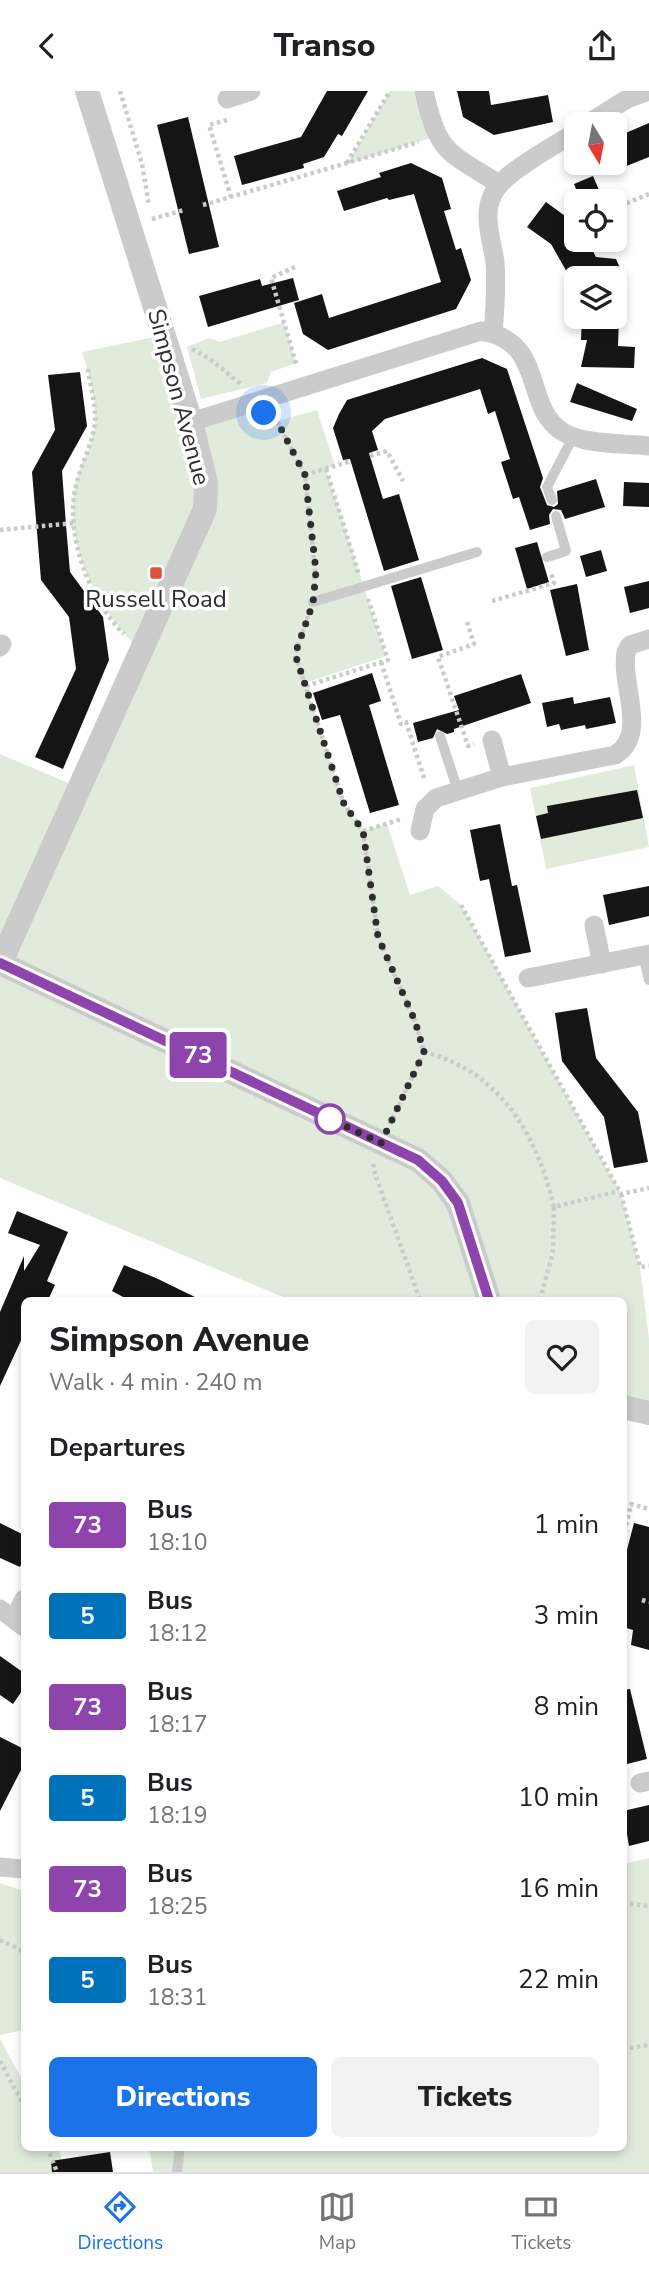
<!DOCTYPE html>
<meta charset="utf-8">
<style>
body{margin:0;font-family:"Nunito Sans",sans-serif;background:#f2f2f2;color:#202124;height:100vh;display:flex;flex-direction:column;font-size:26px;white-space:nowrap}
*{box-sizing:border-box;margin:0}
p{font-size:23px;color:#757577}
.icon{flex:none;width:38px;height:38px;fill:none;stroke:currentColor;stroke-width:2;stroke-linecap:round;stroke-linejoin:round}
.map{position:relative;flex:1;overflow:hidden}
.drawer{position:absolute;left:21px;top:1206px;width:606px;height:854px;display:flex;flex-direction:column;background:#fff;border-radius:10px;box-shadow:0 4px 10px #0003}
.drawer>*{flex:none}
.badge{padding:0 14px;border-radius:5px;font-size:24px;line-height:46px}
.needle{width:46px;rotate:170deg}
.buttons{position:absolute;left:564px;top:21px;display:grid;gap:14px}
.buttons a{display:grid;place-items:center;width:63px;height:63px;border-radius:10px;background:#fff;box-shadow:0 4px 10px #0003;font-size:35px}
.you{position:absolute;width:35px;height:35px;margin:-18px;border:5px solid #fff;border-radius:50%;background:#1a73e8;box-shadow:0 0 0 10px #1a73e833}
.map>.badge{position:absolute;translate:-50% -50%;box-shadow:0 0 0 4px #fff}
h2{padding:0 28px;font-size:26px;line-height:63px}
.round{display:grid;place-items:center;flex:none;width:74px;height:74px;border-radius:10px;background:#f2f2f2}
.overview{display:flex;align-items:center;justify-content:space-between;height:119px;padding:0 28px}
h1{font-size:33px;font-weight:800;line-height:52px}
.primary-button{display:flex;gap:14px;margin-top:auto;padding:14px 28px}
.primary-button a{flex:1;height:80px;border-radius:10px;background:#1a73e8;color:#fff;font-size:28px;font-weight:800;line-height:80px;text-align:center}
.primary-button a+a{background:#f2f2f2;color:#202124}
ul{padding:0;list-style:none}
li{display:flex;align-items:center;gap:21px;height:91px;padding:0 28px}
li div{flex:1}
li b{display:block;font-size:26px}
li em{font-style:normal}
li .badge{min-width:77px;font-weight:700;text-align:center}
header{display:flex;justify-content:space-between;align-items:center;height:91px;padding:0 28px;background:#fff;font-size:32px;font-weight:800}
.dock{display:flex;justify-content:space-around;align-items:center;height:98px;border-top:2px solid #e0e0e0;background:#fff;font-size:19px;color:#757577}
.dock a{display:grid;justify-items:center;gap:4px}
.dock .selected{color:#1a73e8}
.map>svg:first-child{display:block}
.green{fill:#e1ebdc}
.building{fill:#151515}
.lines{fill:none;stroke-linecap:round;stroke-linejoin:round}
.path{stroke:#cbcbcb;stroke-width:4.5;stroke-dasharray:3.5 3.5;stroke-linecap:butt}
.service{stroke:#cbcbcb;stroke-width:10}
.minor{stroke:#cbcbcb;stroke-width:19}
.tertiary{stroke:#cbcbcb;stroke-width:24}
.line-casing{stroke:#fff;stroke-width:16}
.line{stroke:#8e44ad;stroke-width:10}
.walk{stroke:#2e2e2e;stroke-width:7;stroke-dasharray:0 12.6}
.poi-dot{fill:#db513a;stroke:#fff;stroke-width:2.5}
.stop-dot{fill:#fff;stroke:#8e44ad;stroke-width:3.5}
.labels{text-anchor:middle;stroke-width:7;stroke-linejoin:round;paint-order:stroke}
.street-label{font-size:24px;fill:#2e2e2e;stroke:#fff}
.poi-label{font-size:24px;fill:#2e2e2e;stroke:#fff}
</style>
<header><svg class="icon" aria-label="back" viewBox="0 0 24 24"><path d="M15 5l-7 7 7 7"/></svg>Transo<svg class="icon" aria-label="share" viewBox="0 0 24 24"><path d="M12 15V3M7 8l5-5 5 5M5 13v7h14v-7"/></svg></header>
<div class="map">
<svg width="649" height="2081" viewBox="0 0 649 2081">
<rect width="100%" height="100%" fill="#fff"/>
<g class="green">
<polygon points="390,0 424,0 437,45 347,73"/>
<polygon points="284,231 296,272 271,281 267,292 201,308 187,256 209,247 220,251"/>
<path d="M164,244l27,87 72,-20 14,19 40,-11 18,56 -9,3 60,187 -81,27 39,121 19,27 24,-7 23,71 28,-9 23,19 160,289 19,73 9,72v74l-26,-6v-107h-333l-290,-122v-424l78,33 62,-137c-40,-39 -74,-98 -66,-158 3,-21 19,-50 21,-66 2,-23 -6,-53 -13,-74z"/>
<polygon points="634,674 649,756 546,778 530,697"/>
<polygon points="649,1767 649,2081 153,2081 149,2056 623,2056 623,1773"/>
<polygon points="0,1792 24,1800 24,1939 0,1944"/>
<polygon points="0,1948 24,1992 24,2056 58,2056 65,2081 0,2081"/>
</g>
<g class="building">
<polygon points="327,0 368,0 342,45 338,43 324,66 303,73 304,77 242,94 234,65 301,46"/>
<polygon points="457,0 489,0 491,14 548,4 553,31 494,44 463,26"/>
<polygon points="188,26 219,156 189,163 157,34"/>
<polygon points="649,32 649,66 614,80 614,47"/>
<polygon points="411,72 442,87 451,118 444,120 456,159 461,157 471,189 456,218 328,259 303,243 294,212 322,203 329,227 441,191 414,103 389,109 387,107 344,120 337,100 381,86 379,82"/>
<polygon points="593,85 602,106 581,110 574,93"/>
<polygon points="546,111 576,133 576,149 587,149 596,166 616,168 620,177 615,187 578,187 574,180 568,183 551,153 527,136"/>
<polygon points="293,187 299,209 208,236 199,205 260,188 262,195"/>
<polygon points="582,226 619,226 618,255 635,256 634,277 581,276 587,249 581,249"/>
<polygon points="482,267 507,278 543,387 540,396 547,414 554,416 558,413 557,400 596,388 605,416 565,428 561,419 553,418 549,424 550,433 530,439 519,406 513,408 501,371 510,368 495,320 488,323 480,298 385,328 372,340 378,359 369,362 383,408 399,403 419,469 384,480 350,368 343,369 333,337 339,323 347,309"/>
<polygon points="80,281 87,335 62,380 66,434 70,481 103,526 109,569 63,678 35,666 76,578 69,526 41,489 32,381 55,339 48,284"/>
<polygon points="577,292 637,318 632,330 570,311"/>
<polygon points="624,391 649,392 649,416 623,415"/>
<polygon points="537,451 549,491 527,498 515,457"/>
<polygon points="601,459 607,480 586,486 580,465"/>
<polygon points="421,486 443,559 412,568 391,495"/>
<polygon points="649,490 649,517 630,522 624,496"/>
<polygon points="577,493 589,559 566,565 550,499"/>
<polygon points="372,582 381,610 369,614 399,714 370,722 340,624 322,629 313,602"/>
<polygon points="521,583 531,612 454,638 454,641 447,643 437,638 433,647 418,651 413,632 459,619 454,605"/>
<polygon points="573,606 574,613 610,606 616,632 586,638 585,634 561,639 559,633 547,636 542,612"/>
<polygon points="637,699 643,727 541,748 536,725 548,722 547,715"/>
<polygon points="500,733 512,795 517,794 531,861 505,866 489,788 480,790 470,739"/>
<polygon points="649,795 649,825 609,834 603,804"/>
<polygon points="587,917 596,967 638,1021 648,1071 614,1077 604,1026 562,970 555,922"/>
<polygon points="17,1120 68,1141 47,1190 55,1194 48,1209 24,1209 24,1243 0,1295 0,1221 24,1165 24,1180 40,1154 8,1142"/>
<polygon points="124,1174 156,1187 201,1209 125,1207 112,1200"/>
<polygon points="0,1432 24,1444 24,1467 20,1476 0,1467"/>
<polygon points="634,1432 649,1436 649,1559 631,1554 633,1539 623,1536 623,1474"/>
<polygon points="0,1565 24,1582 24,1597 13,1613 0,1604"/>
<polygon points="630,1598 647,1668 623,1674 623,1599"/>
<polygon points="0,1646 24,1658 24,1673 0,1720"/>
<polygon points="649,1714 649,1750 629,1755 623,1720"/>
<polygon points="110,2061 113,2081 52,2081 51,2070"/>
</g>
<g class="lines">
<g class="path">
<polyline points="120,0 142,73 149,114"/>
<polyline points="227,29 209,34 231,106"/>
<polyline points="347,72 390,0"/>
<polyline points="203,114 419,51"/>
<polyline points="620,115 649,103"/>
<polyline points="152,128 184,119"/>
<polyline points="295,176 271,187 297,276"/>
<polyline points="192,258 210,268 242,294"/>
<path d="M88,278c2,17 10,42 6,59 -3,20 -15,40 -19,62 -9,48 15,111 49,144"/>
<polyline points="272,327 277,330 305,384 315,479 314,496"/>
<polyline points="370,365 387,360 403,390"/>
<polyline points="326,378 359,484"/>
<polyline points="305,384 351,370"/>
<polyline points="0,439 75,432"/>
<polyline points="492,510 554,492 551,481"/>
<polyline points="308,525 295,563 344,713 363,740 378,846 415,930 424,961 390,1033"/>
<polyline points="467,531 474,553 438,566 468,655 474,653"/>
<polyline points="381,571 401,633 406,631 425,690"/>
<polyline points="306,595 388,569 368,508"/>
<polyline points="363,740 402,728"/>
<polyline points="461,814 621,1103 649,1097"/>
<path d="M424,961c76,19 113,83 130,155l65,-16"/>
<polyline points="374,1073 373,1077 420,1209"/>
<polyline points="621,1103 640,1176 649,1175"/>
<polyline points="540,1209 553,1161 554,1116"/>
<polyline points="623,1448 631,1413 649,1418"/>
<polyline points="623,1504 629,1506"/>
<polyline points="642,1509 649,1511"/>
<polyline points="623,1812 649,1815"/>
<polyline points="0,1849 24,1861"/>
<polyline points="623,1958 649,1954"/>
<polyline points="0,1970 24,2015"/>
<polyline points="47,2056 57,2081"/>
</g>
<g class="service">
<polyline points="552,409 547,396 573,346"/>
<polyline points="547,466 566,460 556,425"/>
<polyline points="313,511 477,461"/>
<polyline points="440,645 458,700"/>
<polyline points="643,864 649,889"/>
<polyline points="177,2081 180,2056"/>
</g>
<g class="minor">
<path d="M424,0c14,63 23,60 75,93"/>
<polyline points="227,8 251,0"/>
<polyline points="587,33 627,8 649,0"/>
<path d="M493,242c2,-24 4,-47 2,-71 -4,-26 -16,-55 5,-78 15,-17 55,-39 76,-52"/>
<path d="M191,331l290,-91c66,10 41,76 82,101 22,13 60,11 86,14"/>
<polyline points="0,556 2,553"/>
<polyline points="492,649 502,686"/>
<path d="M420,740l5,-22 11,-11 66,-21 113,-22c34,-20 5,-71 11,-103l4,-7 19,-6"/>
<polyline points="594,834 602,873"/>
<polyline points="528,887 649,863"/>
<polyline points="0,1518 24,1536"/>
<polyline points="14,1528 24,1508"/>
<polyline points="640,1692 649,1690"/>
<polyline points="0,1776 23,1778"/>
</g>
<g class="tertiary">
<polyline points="0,872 418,1069 442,1090 458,1112 489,1209"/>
<polyline points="0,873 205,418 206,392 191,331 87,0"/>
<polyline points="623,1316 649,1322"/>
</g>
</g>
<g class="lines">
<g class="line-casing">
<polyline id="line" points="0,872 418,1069 442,1090 458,1112 489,1209"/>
</g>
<use href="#line" class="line"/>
<polyline class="walk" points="264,322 277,330 305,384 316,480 313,512 295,563 344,713 363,740 378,846 415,930 424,961 381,1052 330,1028"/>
</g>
<rect class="poi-dot" x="149" y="475" width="14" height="14" rx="3.5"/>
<circle class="stop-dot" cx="330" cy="1028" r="14"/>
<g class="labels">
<g class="street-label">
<text transform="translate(179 306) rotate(75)" y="8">Simpson Avenue</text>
</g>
<g class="poi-label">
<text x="156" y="516">Russell Road</text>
</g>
</g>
</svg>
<div class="buttons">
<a><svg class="needle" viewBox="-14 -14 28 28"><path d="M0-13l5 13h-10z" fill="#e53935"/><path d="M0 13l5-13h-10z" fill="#757577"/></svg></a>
<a><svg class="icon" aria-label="locate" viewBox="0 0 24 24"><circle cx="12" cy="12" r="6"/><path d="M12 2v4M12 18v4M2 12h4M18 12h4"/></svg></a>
<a><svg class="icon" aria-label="layers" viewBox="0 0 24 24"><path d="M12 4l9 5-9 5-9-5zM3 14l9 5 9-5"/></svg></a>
</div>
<div class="you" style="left:264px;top:322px"></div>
<b class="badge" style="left:198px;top:964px;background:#8e44ad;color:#fff">73</b>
<section class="drawer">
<div class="overview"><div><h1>Simpson Avenue</h1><p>Walk · 4 min · 240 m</p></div><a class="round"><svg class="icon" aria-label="heart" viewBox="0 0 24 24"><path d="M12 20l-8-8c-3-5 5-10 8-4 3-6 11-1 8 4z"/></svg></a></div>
<h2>Departures</h2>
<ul>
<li><span class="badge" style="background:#8e44ad;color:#fff">73</span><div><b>Bus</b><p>18:10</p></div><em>1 min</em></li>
<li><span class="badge" style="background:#0072bc;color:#fff">5</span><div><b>Bus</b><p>18:12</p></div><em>3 min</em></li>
<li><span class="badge" style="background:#8e44ad;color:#fff">73</span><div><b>Bus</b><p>18:17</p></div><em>8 min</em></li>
<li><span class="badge" style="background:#0072bc;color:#fff">5</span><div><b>Bus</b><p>18:19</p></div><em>10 min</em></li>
<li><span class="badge" style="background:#8e44ad;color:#fff">73</span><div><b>Bus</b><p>18:25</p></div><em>16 min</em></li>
<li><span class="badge" style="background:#0072bc;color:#fff">5</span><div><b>Bus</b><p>18:31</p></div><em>22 min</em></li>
</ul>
<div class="primary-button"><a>Directions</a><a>Tickets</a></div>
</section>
</div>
<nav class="dock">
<a class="selected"><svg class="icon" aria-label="directions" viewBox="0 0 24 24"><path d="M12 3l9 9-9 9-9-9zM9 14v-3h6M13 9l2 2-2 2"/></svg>Directions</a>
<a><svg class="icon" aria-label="map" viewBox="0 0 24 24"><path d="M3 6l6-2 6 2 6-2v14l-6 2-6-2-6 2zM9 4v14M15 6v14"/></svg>Map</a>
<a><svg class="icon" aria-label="tickets" viewBox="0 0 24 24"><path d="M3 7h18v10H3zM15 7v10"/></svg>Tickets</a>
</nav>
